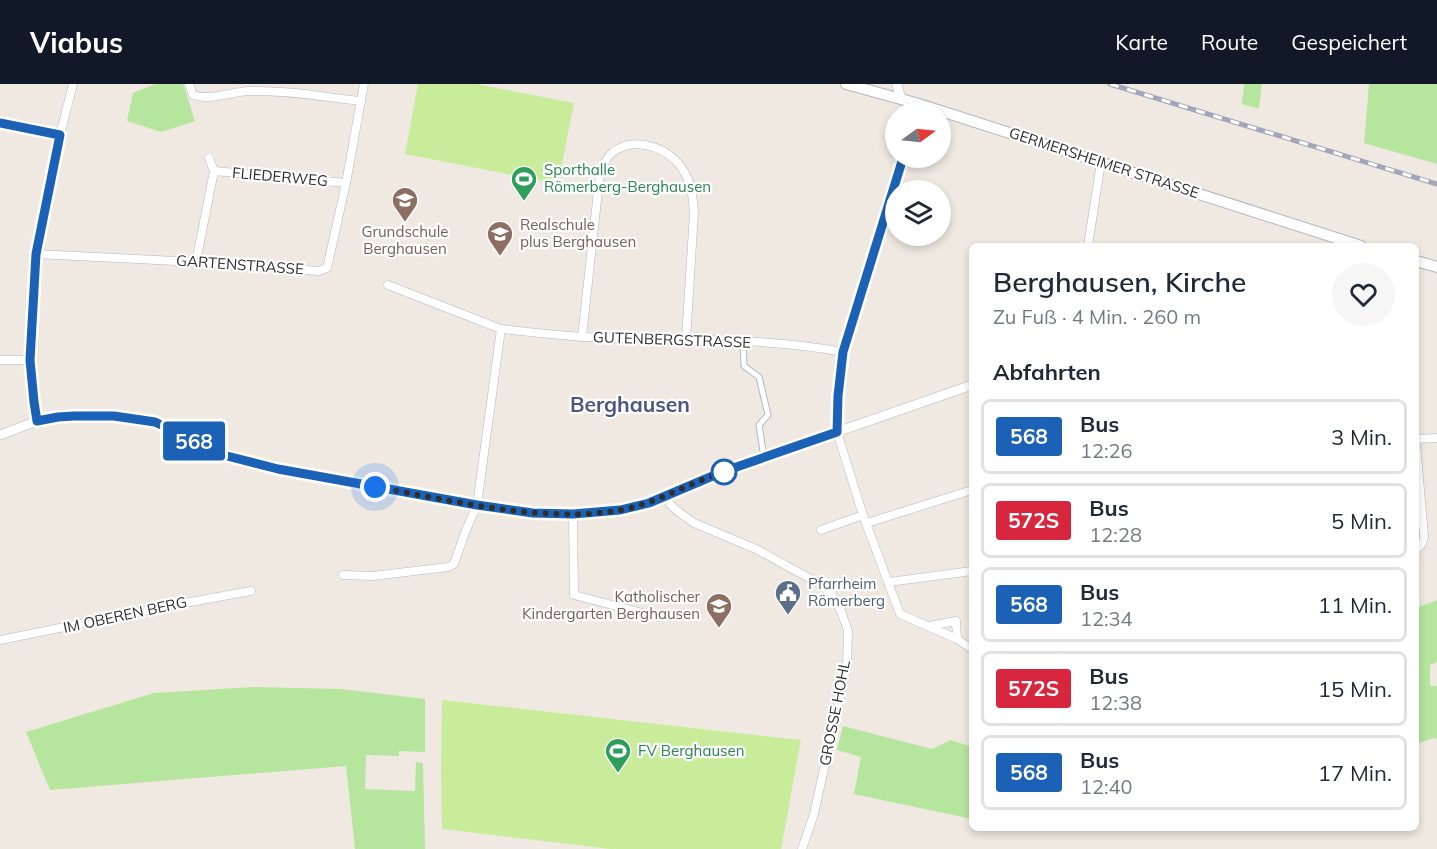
<!DOCTYPE html>
<html lang="de">
<meta charset="utf-8">
<style>
body{margin:0;font-family:Mulish,sans-serif;background:#f6f6f7;color:#1f2937;height:100vh;display:flex;flex-direction:column;font-size:22px;white-space:nowrap}
*{box-sizing:border-box;margin:0}
p{font-size:20px;color:#747a83}
.icon{flex:none;width:33px;height:33px;fill:none;stroke:currentColor;stroke-width:2;stroke-linecap:round;stroke-linejoin:round}
.map{position:relative;flex:1;overflow:hidden}
.drawer{position:absolute;left:969px;top:159px;width:450px;height:588px;display:flex;flex-direction:column;background:#fff;border-radius:9px;box-shadow:0 3px 9px #0003}
.drawer>*{flex:none}
.badge{padding:0 12px;border-radius:4px;font-size:21px;line-height:39px}
.needle{width:39px;rotate:75deg}
.buttons{position:absolute;left:885px;top:18px;display:grid;gap:12px}
.buttons a{display:grid;place-items:center;width:66px;height:66px;border-radius:50%;background:#fff;box-shadow:0 3px 9px #0003;font-size:30px}
.you{position:absolute;width:30px;height:30px;margin:-15px;border:4px solid #fff;border-radius:50%;background:#1a73e8;box-shadow:0 0 0 9px #1a73e833}
.map>.badge{position:absolute;translate:-50% -50%;box-shadow:0 0 0 3px #fff}
h2{padding:0 24px;font-size:22px;line-height:54px}
.round{display:grid;place-items:center;flex:none;width:63px;height:63px;border-radius:32px;background:#f6f6f7}
.overview{display:flex;align-items:center;justify-content:space-between;height:102px;padding:0 24px}
h1{font-size:28px;font-weight:600;line-height:45px}
ul{padding:0;list-style:none}
li{display:flex;align-items:center;gap:18px;height:75px;margin:0 12px 9px;padding:0 12px;border:3px solid #e0e1e3;border-radius:9px}
li div{flex:1}
li b{display:block;font-size:22px}
li em{font-style:normal}
li .badge{min-width:66px;font-weight:700;text-align:center}
header{display:flex;align-items:center;gap:36px;box-sizing:border-box;height:84px;padding:0 30px;background:#111827;color:#fff}
header strong{font-size:28px}
nav{display:flex;gap:33px;margin-inline-start:auto;font-size:21px}
.map>svg:first-child{display:block}
.green{fill:#b6e59e}
.pitch{fill:#c9ec9a}
.lines{fill:none;stroke-linecap:round;stroke-linejoin:round}
.pedestrian-casing{stroke:#b4b7c1;stroke-width:7}
.minor-casing{stroke:#b4b7c1;stroke-width:9}
.tertiary-casing{stroke:#b4b7c1;stroke-width:10}
.secondary-casing{stroke:#b4b7c1;stroke-width:12}
.pedestrian{stroke:#fff;stroke-width:5}
.minor{stroke:#fff;stroke-width:8}
.tertiary{stroke:#fff;stroke-width:9}
.secondary{stroke:#fff;stroke-width:10}
.rail-casing{stroke:#a3a6b8;stroke-width:5}
.rail{stroke:#fff;stroke-width:3;stroke-dasharray:9;stroke-linecap:butt}
.line-casing{stroke:#fff;stroke-width:14}
.line{stroke:#1b62b7;stroke-width:9}
.walk{stroke:#2e2e2e;stroke-width:6;stroke-dasharray:0 10.8}
.stop-dot{fill:#fff;stroke:#1b62b7;stroke-width:3}
.labels{text-anchor:middle;stroke-width:4.5;stroke-linejoin:round;paint-order:stroke}
.street-label{font-size:15px;fill:#2e2e2e;stroke:#fff}
.leisure-label{font-size:15px;fill:#27864d;stroke:#fff;text-anchor:start}
.education-label{font-size:15px;fill:#785e54;stroke:#fff;text-anchor:start}
.service-label{font-size:15px;fill:#4e5e75;stroke:#fff;text-anchor:start}
.district-label{font-size:21px;font-weight:bold;fill:#4d5680;stroke:#fff}
</style>
<header>
<strong>Viabus</strong>
<nav><a>Karte</a><a>Route</a><a>Gespeichert</a></nav>
</header>
<div class="map">
<svg width="1437" height="765" viewBox="0 0 1437 765">
<rect width="100%" height="100%" fill="#efe9e1"/>
<g class="green">
<polygon points="156,0 183,0 195,37 161,48 127,37 133,9"/>
<polygon points="1244,0 1262,0 1259,25 1242,20"/>
<polygon points="1369,0 1437,0 1437,80 1364,59"/>
<polygon points="1437,516 1437,578 1430,581 1430,602 1437,602 1437,655 1433,654 1416,660 1416,524"/>
<polygon points="254,603 341,605 425,615 425,668 399,667 399,672 366,671 365,705 415,707 416,678 423,679 425,765 355,765 346,682 50,706 26,648 154,609"/>
<polygon points="843,642 932,665 951,656 972,663 972,735 854,710 861,673 837,666"/>
</g>
<g class="pitch">
<polygon points="418,0 476,0 574,19 558,100 405,70"/>
<polygon points="442,616 801,656 781,765 610,765 442,745 441,687"/>
</g>
<g class="lines">
<g class="pedestrian-casing">
<polyline id="pedestrian" points="743,258 744,282 759,293 768,331 759,341 764,374"/>
</g>
<g class="minor-casing">
<g id="minor">
<path d="M189,0l4,11c18,6 37,-3 56,-4 37,-1 75,6 112,10"/>
<polyline points="0,39 60,51"/>
<polyline points="209,74 214,87"/>
<polyline points="903,74 843,268 838,312 837,348 863,431 900,530 957,555 972,565"/>
<polyline points="1088,162 1101,78"/>
<polyline points="36,170 196,178 319,187 327,184 346,99 364,0"/>
<polyline points="196,178 214,87 346,99"/>
<polyline points="388,201 501,245"/>
<path d="M582,253l18,-164c3,-7 6,-15 12,-20 18,-16 49,-8 64,8 14,14 17,33 18,52l-8,126"/>
<polyline points="0,276 30,276"/>
<polyline points="37,337 34,318 30,276 36,170 60,51 73,0"/>
<polyline points="1416,355 1437,354"/>
<path d="M1416,360l8,92c-1,6 -2,10 -8,13"/>
<polyline points="667,411 670,420 676,426 694,439 756,465 818,499 831,509 841,527 848,547 847,581 814,730 802,765"/>
<polyline points="573,430 574,511 658,533"/>
<polyline points="867,439 972,406"/>
<polyline points="821,446 863,431"/>
<path d="M343,491l30,1 75,-9 6,-3 12,-34 11,-25 24,-176c28,3 55,6 82,8 87,4 175,-1 260,15"/>
<polyline points="889,498 972,487"/>
<polyline points="929,542 956,537 957,555"/>
<polyline points="0,556 168,522 251,507"/>
</g>
</g>
<g class="tertiary-casing">
<g id="tertiary">
<polyline points="897,0 901,15"/>
<polyline points="0,351 37,337 58,333 114,332 155,338 227,372 278,385 477,421 533,429 573,430 620,426 649,419 722,388 972,301"/>
</g>
</g>
<g class="secondary-casing">
<g id="secondary">
<polyline points="846,0 919,20 1361,162"/>
<polyline points="1416,177 1437,183"/>
</g>
</g>
<use href="#pedestrian" class="pedestrian"/>
<use href="#minor" class="minor"/>
<use href="#tertiary" class="tertiary"/>
<use href="#secondary" class="secondary"/>
<g class="rail-casing">
<polyline id="rail" points="1110,0 1437,100"/>
</g>
<use href="#rail" class="rail"/>
</g>
<g class="lines">
<g class="line-casing">
<polyline id="line" points="0,39 60,51 36,170 30,276 34,318 37,337 58,333 74,332 114,332 155,338 227,372 278,385 477,421 533,429 573,430 620,426 649,419 722,388 837,348 838,312 843,268 903,74"/>
</g>
<use href="#line" class="line"/>
<path class="walk" d="M375,403c78,13 166,37 246,23 36,-7 68,-27 103,-38"/>
</g>
<defs>
<g id="stadium-pin" transform="scale(1.35)"><path d="M0 17L-7.5 6A9.5 9.5 0 1 1 7.5 6Z" fill="#2e9e5b" stroke="#fff"/><path d="M0-5a6.5 5 0 1 0 0 10a6.5 5 0 1 0 0-10ZM-3.5-1.8h7v3.6h-7Z" fill="#fff"/></g>
<g id="school-pin" transform="scale(1.35)"><path d="M0 17L-7.5 6A9.5 9.5 0 1 1 7.5 6Z" fill="#8d6e63" stroke="#fff"/><path d="M0-5L7-2L0 1L-7-2ZM-4 1L0 2.5L4 1V4Q0 6-4 4Z" fill="#fff"/></g>
<g id="civic-pin" transform="scale(1.35)"><path d="M0 17L-7.5 6A9.5 9.5 0 1 1 7.5 6Z" fill="#5c6f8a" stroke="#fff"/><path d="M-.6-6.5H3V-4.5H.6V-3L4-1V1h2V6H-6V1h2V-1L-.6-3ZM-1.2 2.5V6h2.4V2.5Z" fill="#fff"/></g>
</defs>
<g fill-rule="evenodd">
<use href="#stadium-pin" x="524" y="95"/>
<use href="#school-pin" x="405" y="116"/>
<use href="#school-pin" x="500" y="150"/>
<use href="#civic-pin" x="788" y="509"/>
<use href="#school-pin" x="719" y="522"/>
<use href="#stadium-pin" x="618" y="667"/>
</g>
<circle class="stop-dot" cx="724" cy="388" r="12"/>
<g class="labels">
<g class="street-label">
<text transform="translate(1104 79) rotate(18)" y="5">GERMERSHEIMER STRASSE</text>
<text transform="translate(280 93) rotate(5)" y="5">FLIEDERWEG</text>
<text transform="translate(240 181) rotate(4)" y="5">GARTENSTRASSE</text>
<text transform="translate(672 256) rotate(2)" y="5">GUTENBERGSTRASSE</text>
<text transform="translate(125 531) rotate(-12)" y="5">IM OBEREN BERG</text>
<text transform="translate(835 629) rotate(-79)" y="5">GROSSE HOHL</text>
</g>
<g class="leisure-label">
<text x="544" y="91">Sporthalle<tspan x="544" dy="17">Römerberg-Berghausen</tspan></text>
<text x="638" y="672">FV Berghausen</text>
</g>
<g class="education-label">
<text x="520" y="146">Realschule<tspan x="520" dy="17">plus Berghausen</tspan></text>
<text x="405" y="153" text-anchor="middle">Grundschule<tspan x="405" dy="17">Berghausen</tspan></text>
<text x="700" y="518" text-anchor="end">Katholischer<tspan x="700" dy="17">Kindergarten Berghausen</tspan></text>
</g>
<g class="service-label">
<text x="808" y="505">Pfarrheim<tspan x="808" dy="17">Römerberg</tspan></text>
</g>
<g class="district-label">
<text x="630" y="328">Berghausen</text>
</g>
</g>
</svg>
<div class="buttons">
<a><svg class="needle" viewBox="-14 -14 28 28"><path d="M0-13l5 13h-10z" fill="#e53935"/><path d="M0 13l5-13h-10z" fill="#747a83"/></svg></a>
<a><svg class="icon" aria-label="layers" viewBox="0 0 24 24"><path d="M12 4l9 5-9 5-9-5zM3 14l9 5 9-5"/></svg></a>
</div>
<div class="you" style="left:375px;top:403px"></div>
<b class="badge" style="left:194px;top:357px;background:#1b62b7;color:#fff">568</b>
<section class="drawer">
<div class="overview"><div><h1>Berghausen, Kirche</h1><p>Zu Fuß · 4 Min. · 260 m</p></div><a class="round"><svg class="icon" aria-label="heart" viewBox="0 0 24 24"><path d="M12 20l-8-8c-3-5 5-10 8-4 3-6 11-1 8 4z"/></svg></a></div>
<h2>Abfahrten</h2>
<ul>
<li><span class="badge" style="background:#1b62b7;color:#fff">568</span><div><b>Bus</b><p>12:26</p></div><em>3 Min.</em></li>
<li><span class="badge" style="background:#d7263d;color:#fff">572S</span><div><b>Bus</b><p>12:28</p></div><em>5 Min.</em></li>
<li><span class="badge" style="background:#1b62b7;color:#fff">568</span><div><b>Bus</b><p>12:34</p></div><em>11 Min.</em></li>
<li><span class="badge" style="background:#d7263d;color:#fff">572S</span><div><b>Bus</b><p>12:38</p></div><em>15 Min.</em></li>
<li><span class="badge" style="background:#1b62b7;color:#fff">568</span><div><b>Bus</b><p>12:40</p></div><em>17 Min.</em></li>
</ul>
</section>
</div>
